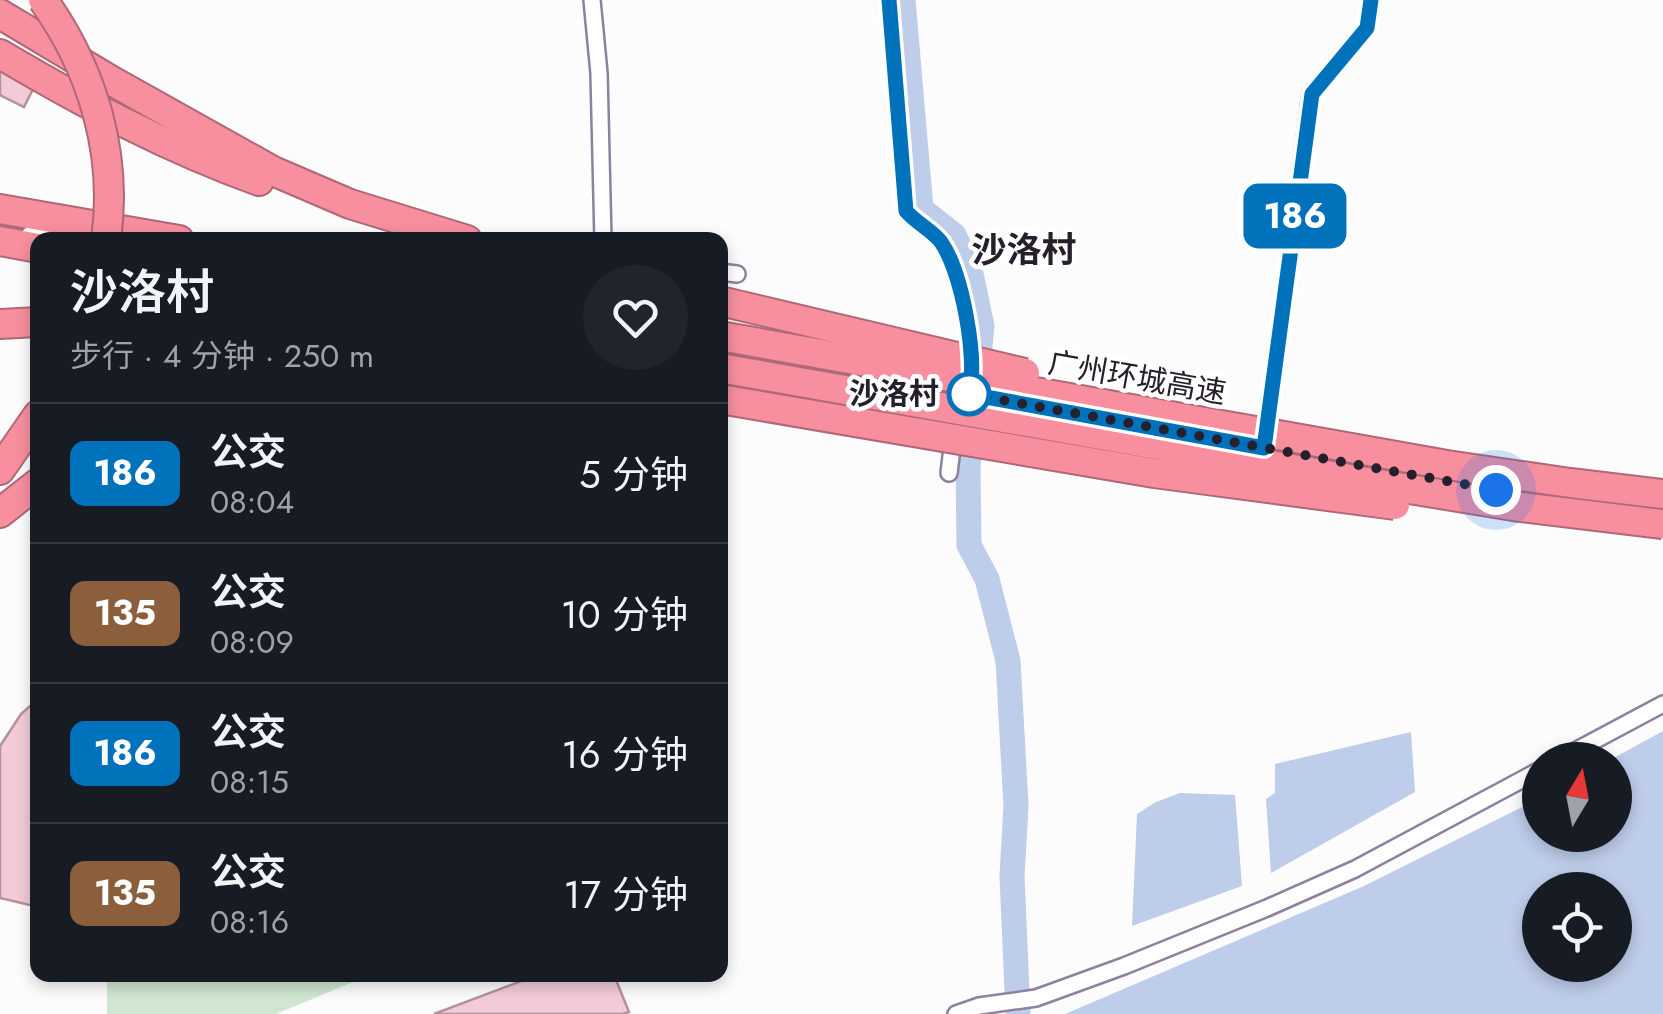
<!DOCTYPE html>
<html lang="zh">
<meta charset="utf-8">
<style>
body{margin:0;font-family:Jost,"Noto Sans SC",sans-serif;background:#20242c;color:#f1f3f6;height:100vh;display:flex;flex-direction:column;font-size:38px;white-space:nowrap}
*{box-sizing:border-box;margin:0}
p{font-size:32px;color:#9ea1a6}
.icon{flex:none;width:55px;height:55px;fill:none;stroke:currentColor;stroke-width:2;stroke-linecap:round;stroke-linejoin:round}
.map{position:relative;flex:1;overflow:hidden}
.drawer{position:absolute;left:30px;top:232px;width:698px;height:750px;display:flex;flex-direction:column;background:#171b24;border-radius:20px;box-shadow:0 5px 15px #0003}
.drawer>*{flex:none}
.badge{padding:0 20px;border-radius:15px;font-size:35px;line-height:65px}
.needle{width:65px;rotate:10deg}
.tools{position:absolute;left:1522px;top:742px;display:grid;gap:20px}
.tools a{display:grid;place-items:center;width:110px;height:110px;border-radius:50%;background:#171b24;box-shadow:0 5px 15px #0003;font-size:50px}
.you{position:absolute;width:50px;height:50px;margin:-25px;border:8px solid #fff;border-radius:50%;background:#1a73e8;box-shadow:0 0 0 15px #1a73e833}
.map>.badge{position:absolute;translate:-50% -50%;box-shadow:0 0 0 5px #fff}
.round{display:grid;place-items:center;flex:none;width:105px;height:105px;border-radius:52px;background:#20242c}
.overview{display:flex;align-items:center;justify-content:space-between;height:170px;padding:0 40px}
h1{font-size:48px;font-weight:600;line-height:75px}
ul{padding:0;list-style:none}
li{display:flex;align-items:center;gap:30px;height:140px;padding:0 40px;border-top:2px solid #363941}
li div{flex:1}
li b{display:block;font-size:38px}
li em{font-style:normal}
li .badge{min-width:110px;font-weight:700;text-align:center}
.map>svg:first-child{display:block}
.green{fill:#d0e6d0}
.water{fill:#becdea;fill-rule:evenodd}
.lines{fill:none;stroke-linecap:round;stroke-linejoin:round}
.river{stroke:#becdea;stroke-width:25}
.building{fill:#f2cbd6;stroke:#b5919b;stroke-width:2.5}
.minor-casing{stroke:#8e819f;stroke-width:20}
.motorway-casing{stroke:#ae6877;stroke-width:32}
.minor{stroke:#fff;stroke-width:15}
.motorway{stroke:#f78f9f;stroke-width:28}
.motorway-bridge-casing{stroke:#ae6877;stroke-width:32;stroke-linecap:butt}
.motorway-bridge{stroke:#f78f9f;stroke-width:28}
.line-casing{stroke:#fff;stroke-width:22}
.line{stroke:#0072bc;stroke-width:15}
.walk{stroke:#25202c;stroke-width:10;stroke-dasharray:0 18}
.stop-dot{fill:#fff;stroke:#0072bc;stroke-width:5}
.labels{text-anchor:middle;stroke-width:9;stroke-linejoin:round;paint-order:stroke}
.street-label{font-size:30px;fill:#25202c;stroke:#fff}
.stop-label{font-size:30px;font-weight:bold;fill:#25202c;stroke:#fff;text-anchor:end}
.quarter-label{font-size:35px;font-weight:bold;fill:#25202c;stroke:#fff}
</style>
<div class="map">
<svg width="1663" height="1014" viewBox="0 0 1663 1014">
<rect width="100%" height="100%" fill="#fcfcfc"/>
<polygon class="green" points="107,975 370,975 276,1014 107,1014"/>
<g class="water">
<path d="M1663,731v283h-598l299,-128 176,-88v37h75v-75h-5zM1615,890v75h-75v-75z"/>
<polygon points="1411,732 1415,792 1271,873 1266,799 1275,793 1275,764"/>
<polygon points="1180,793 1235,795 1242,886 1132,926 1137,814 1156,802"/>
</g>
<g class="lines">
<polyline class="river" points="903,0 921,209 954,235 970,269 982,326 968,467 969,545 987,579 1008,661 1016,806 1012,876 1018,1014"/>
</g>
<g class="building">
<polygon points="0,57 45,65 24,107 0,95"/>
<polygon points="38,699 38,907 0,898 0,746 21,714"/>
<polygon points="537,975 614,975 629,1012 623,1014 434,1014"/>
</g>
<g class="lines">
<g class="minor-casing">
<g id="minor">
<polyline points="592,0 599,73 603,240"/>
<path d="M889,0l17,211c9,13 26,19 35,31 17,24 31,92 32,122"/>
<polyline points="29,235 61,240"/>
<polyline points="720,272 737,274"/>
<polyline points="720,350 1484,488"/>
<polyline points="1266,437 1311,94 1367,28 1371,0"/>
<polyline points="949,473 954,432 964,405"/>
<polyline points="1611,504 1663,510"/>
<polyline points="1558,760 1663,704"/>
<polyline points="956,1014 979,1006 1036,998 1124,966 1267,908 1355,869 1540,770"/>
</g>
</g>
<g class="motorway-casing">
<g id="motorway">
<polyline points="0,14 112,81 273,171 350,204 467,240"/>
<path d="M0,54c83,49 167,94 259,127"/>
<polyline points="0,209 179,240"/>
<polyline points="0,241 38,248"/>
<polyline points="0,324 38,322"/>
<polyline points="0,470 38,415"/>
<polyline points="0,513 38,483"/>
</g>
</g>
<use href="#minor" class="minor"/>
<use href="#motorway" class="motorway"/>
<g class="motorway-bridge-casing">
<g id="motorway-bridge">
<path d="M43,0c50,70 75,154 63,240"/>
<polyline points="720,301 1025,373"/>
<polyline points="720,336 1447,465 1570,483 1663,494"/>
<polyline points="720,368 1367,482 1513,506 1663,524"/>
<polyline points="720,399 1154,473 1395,505"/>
</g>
</g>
<use href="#motorway-bridge" class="motorway-bridge"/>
</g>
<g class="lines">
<g class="line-casing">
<path id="line" d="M889,0l17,211c10,12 26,19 35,31 21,30 37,117 28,152l295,54 48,-354 55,-66 4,-28"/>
</g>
<use href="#line" class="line"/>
<polyline class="walk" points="969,394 1496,490"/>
</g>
<circle class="stop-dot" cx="969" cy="394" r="20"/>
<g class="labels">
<g class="street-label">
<text transform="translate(1137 378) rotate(10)" y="10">广州环城高速</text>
</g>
<g class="stop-label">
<text x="939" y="404">沙洛村</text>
</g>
<g class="quarter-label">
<text x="1024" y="262">沙洛村</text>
</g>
</g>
</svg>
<div class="tools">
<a><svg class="needle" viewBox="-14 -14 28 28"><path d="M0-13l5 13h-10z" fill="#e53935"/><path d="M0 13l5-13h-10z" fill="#9ea1a6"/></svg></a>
<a><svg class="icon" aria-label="locate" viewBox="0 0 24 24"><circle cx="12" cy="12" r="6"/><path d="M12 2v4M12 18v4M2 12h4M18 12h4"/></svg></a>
</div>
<div class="you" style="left:1496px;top:490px"></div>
<b class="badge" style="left:1295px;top:216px;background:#0072bc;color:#fff">186</b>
<section class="drawer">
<div class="overview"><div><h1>沙洛村</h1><p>步行 · 4 分钟 · 250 m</p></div><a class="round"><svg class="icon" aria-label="heart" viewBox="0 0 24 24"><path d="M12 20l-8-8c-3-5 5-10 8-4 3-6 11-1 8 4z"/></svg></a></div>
<ul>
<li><span class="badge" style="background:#0072bc;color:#fff">186</span><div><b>公交</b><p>08:04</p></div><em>5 分钟</em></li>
<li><span class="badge" style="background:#8b5e3c;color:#fff">135</span><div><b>公交</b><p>08:09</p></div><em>10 分钟</em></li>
<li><span class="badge" style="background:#0072bc;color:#fff">186</span><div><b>公交</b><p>08:15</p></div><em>16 分钟</em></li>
<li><span class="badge" style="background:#8b5e3c;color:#fff">135</span><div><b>公交</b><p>08:16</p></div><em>17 分钟</em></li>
</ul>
</section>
</div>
